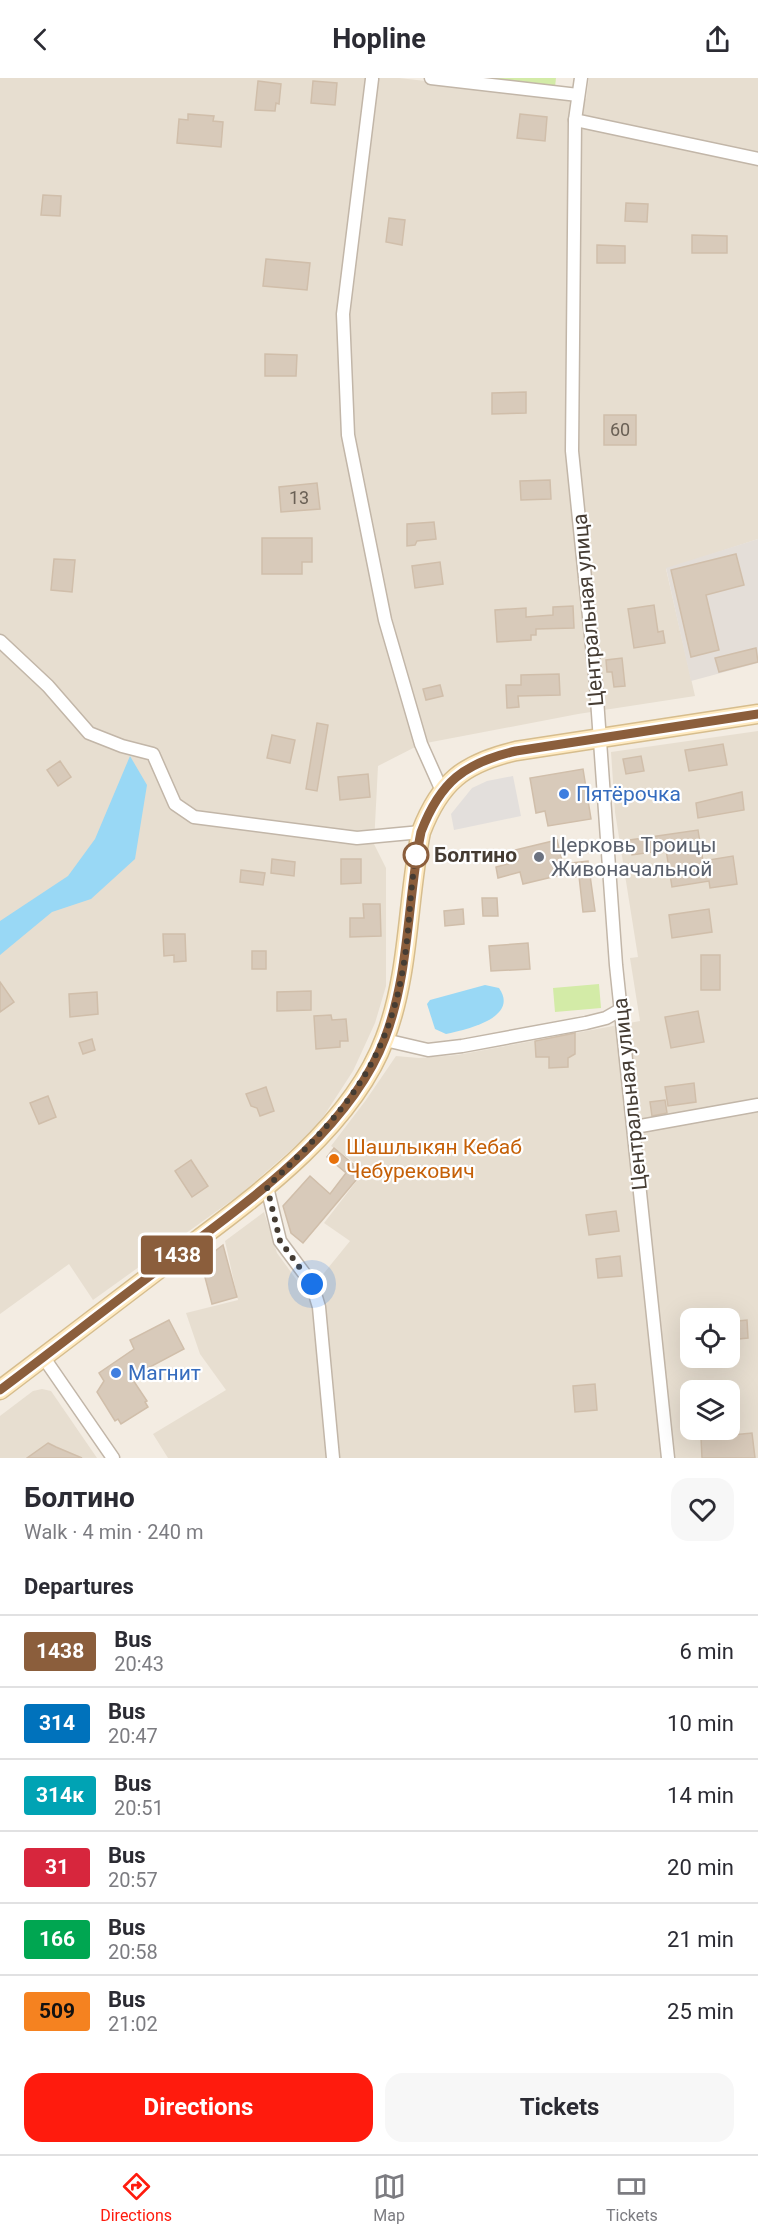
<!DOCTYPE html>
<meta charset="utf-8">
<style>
body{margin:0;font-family:Roboto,sans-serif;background:#f7f7f7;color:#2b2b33;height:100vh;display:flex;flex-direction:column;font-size:22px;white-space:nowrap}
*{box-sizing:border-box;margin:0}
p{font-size:20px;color:#7c7c81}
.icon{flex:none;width:33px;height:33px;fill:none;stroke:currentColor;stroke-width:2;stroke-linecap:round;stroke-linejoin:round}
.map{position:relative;height:1380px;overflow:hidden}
.side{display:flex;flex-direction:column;background:#fff;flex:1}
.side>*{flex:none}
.badge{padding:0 12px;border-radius:4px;font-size:21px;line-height:39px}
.tools{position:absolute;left:680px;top:1230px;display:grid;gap:12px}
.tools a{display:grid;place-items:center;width:60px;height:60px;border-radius:12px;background:#fff;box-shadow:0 6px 24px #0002;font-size:30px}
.you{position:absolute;width:30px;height:30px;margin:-15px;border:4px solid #fff;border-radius:50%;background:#1a73e8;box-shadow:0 0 0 9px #1a73e833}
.map>.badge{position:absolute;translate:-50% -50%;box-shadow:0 0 0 3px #fff}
h2{padding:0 24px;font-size:22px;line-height:54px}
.round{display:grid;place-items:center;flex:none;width:63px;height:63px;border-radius:18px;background:#f7f7f7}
.overview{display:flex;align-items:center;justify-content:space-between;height:102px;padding:0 24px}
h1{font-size:28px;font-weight:700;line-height:45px}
.primary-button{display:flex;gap:12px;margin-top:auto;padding:12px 24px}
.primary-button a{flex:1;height:69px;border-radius:18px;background:#ff1b0d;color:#fff;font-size:24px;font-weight:700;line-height:69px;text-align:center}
.primary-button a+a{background:#f7f7f7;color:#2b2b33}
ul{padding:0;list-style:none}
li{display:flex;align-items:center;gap:18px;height:72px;padding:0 24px;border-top:2px solid #e1e1e2}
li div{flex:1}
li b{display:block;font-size:22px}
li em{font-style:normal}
li .badge{min-width:66px;font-weight:700;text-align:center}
header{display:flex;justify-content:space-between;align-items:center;height:78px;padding:0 24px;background:#fff;font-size:27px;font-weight:700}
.tab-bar{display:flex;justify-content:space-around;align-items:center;height:84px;border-top:2px solid #e1e1e2;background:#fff;font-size:16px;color:#7c7c81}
.tab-bar a{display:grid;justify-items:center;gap:3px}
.tab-bar .current{color:#ff1b0d}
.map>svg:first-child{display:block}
.residential{fill:#e7ded0;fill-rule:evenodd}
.industrial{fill:#e4ded8}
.green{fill:#d3eba7}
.parking{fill:#e3dfdc}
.water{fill:#99d8f5}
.building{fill:#d8caba;stroke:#d0beaa;stroke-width:1.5}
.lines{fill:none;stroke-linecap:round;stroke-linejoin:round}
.street-casing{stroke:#c2b6a8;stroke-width:15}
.secondary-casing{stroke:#d6bd8e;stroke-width:21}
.street{stroke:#fff;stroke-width:12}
.secondary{stroke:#ffeac0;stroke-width:18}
.line-casing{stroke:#fff;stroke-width:14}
.line{stroke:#8b5e3c;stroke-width:9}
.walk{stroke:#453c33;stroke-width:6;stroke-dasharray:0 10.8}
.shop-dot{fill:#3f7fe0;stroke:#fff;stroke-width:2}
.stop-dot{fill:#fff;stroke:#8b5e3c;stroke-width:3}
.worship-dot{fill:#6b7280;stroke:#fff;stroke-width:2}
.food-dot{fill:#e8710a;stroke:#fff;stroke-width:2}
.labels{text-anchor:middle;stroke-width:4.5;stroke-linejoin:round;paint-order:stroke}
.number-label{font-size:18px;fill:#6a6055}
.street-label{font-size:21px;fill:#453c33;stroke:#fff}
.shop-label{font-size:21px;fill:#366cbe;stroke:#fff;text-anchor:start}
.worship-label{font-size:21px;fill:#5b616d;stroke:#fff;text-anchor:start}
.stop-label{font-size:21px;font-weight:bold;fill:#453c33;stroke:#fff;text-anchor:start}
.food-label{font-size:21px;fill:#c56008;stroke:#fff;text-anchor:start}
</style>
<header><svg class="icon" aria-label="back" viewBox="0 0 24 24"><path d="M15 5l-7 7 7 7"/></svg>Hopline<svg class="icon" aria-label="share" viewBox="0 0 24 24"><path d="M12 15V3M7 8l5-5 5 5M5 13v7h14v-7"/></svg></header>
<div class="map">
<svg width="758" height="1380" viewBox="0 0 758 1380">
<rect width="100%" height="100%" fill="#f3ece2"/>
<g class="residential">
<polygon points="0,0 399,0 586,21 589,0 758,0 758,461 666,491 695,618 578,636 421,666 378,688 374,766 386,790 386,908 375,945 353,993 316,1050 242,1115 93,1222 69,1186 0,1236"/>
<path d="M758,653v727h-590l-15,-24 73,-44 -26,-36 -14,-41 52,-13 -13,-59 39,-29 13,41 30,41 43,-53 -26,-18 41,-53 -34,-24 35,-46 30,-44 23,2 38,-3 183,-34 -10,-63 8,-1 -23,-145 -4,-60zM690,1240h39v40h-39zM690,1312h39v40h-39z"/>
<polygon points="42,1311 51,1313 97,1380 0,1380 0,1338 33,1313"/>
</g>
<polygon class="industrial" points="758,461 758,585 691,603 666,490"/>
<g class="green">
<polygon points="470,0 556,0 555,9"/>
<polygon points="599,906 601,930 555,934 553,910"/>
</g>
<polygon class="parking" points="513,698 521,738 454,752 451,736 472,710 487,703"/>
<g class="water">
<polygon points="130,678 147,707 135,781 91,821 52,834 0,877 0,843 68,798 95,761"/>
<path d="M485,907l14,3c21,30 -34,42 -53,46l-11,-5 -8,-25 3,-4z"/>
</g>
<g class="building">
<polygon points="258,3 281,6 279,26 276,25 275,33 255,32"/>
<polygon points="313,3 337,5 335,27 311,25"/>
<polygon points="188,36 214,38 213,43 223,44 221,69 177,65 179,41 188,42"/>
<polygon points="520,36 547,39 545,63 517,60"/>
<polygon points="43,117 61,118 60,138 41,137"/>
<polygon points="626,125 648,126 647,144 625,143"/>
<polygon points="389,140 405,142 402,167 386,164"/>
<polygon points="692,157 727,158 727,175 692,175"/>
<polygon points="597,167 625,168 625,185 597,185"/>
<polygon points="266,181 310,185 307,212 263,208"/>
<polygon points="265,276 297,277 296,298 265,298"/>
<polygon points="526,314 526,335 492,336 492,315"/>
<rect x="604" y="337" width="32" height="30"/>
<polygon points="550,402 551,421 521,422 520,403"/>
<polygon points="317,405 320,431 281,434 279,409"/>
<polygon points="434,444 436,461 417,463 415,467 407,468 407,446"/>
<polygon points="262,460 312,460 312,484 302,484 302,496 262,496"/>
<polygon points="736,476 744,507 706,517 719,572 691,579 671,492"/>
<polygon points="54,481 75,482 72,514 51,512"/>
<polygon points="440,484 443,506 415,510 412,488"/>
<polygon points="654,527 658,554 663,553 665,565 634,570 628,531"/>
<polygon points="573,528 574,550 536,551 536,557 531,557 531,562 497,564 495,532 526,530 526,539 553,537 553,529"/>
<polygon points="756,570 758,584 719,594 715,580"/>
<polygon points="622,580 625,608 614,609 612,594 607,594 606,582"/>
<polygon points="559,596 560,617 518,618 519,629 507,630 506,607 521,607 521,597"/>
<polygon points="440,607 443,618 426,622 423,611"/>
<polygon points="317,645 328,647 317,713 306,711"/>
<polygon points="272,657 295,662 290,685 267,680"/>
<polygon points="723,666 727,687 689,693 685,672"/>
<polygon points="641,678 644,693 626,696 623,681"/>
<polygon points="60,683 71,699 58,708 47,692"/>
<polygon points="583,691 591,741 548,748 545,733 536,735 530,700"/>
<polygon points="368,696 370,719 340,722 338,699"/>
<polygon points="742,714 744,732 698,740 696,725"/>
<polygon points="698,752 703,783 733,778 737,806 710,810 709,803 672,809 666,772 632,777 630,762"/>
<polygon points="557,762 565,796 523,806 520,794 498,800 496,789 518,783 515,772"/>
<polygon points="272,781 295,784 294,798 271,795"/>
<polygon points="341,781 361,781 361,805 341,806"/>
<polygon points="588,783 595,833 583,834 579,798 574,799 572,785"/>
<polygon points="241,792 265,795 263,807 240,804"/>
<polygon points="482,820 497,820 498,838 483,838"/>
<polygon points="363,826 380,826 381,858 350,859 350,840 364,840"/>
<polygon points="463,831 464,846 445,848 444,833"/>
<polygon points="709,831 712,854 672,860 669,837"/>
<polygon points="163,856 185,856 186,883 174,884 174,877 164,878"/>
<polygon points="528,865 530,891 491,893 489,868"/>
<rect x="252" y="873" width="14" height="18"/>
<rect x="701" y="877" width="19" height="35"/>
<polygon points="0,904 14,924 0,934"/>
<polygon points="311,913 311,932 277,933 277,914"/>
<polygon points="97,914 98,936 70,939 69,916"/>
<polygon points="698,933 704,964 671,970 665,939"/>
<polygon points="331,937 332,942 346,941 348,963 340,963 340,969 316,971 314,938"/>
<polygon points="575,955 575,976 568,980 568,989 549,990 549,979 536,979 535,963"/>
<polygon points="92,961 95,972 83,976 79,965"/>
<polygon points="694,1005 696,1024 668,1028 665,1009"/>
<polygon points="266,1009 274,1033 260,1038 257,1030 251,1028 246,1016"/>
<polygon points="48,1018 56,1039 39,1046 30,1025"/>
<polygon points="665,1022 667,1035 652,1038 650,1024"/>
<polygon points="334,1070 353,1086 345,1094 327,1079"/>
<polygon points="191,1082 208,1108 192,1119 175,1093"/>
<polygon points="352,1087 362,1095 303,1165 291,1155 283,1128 310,1098 330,1116"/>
<polygon points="616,1133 619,1153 589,1157 586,1137"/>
<polygon points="223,1167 237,1219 212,1226 201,1184"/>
<polygon points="620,1178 622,1198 598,1200 596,1181"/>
<polygon points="169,1242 184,1271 131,1299 147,1323 145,1324 148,1329 121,1346 118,1341 115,1343 97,1314 104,1303 99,1295 134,1271 130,1262"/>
<polygon points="747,1242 748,1260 729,1262 729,1244"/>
<polygon points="595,1306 597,1332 575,1334 573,1308"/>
<polygon points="752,1355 755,1380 702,1380 701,1360"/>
<polygon points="48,1365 56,1369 82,1380 27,1380"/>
</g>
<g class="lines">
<g class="street-casing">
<g id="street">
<polyline points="431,0 578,17"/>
<polyline points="581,0 575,42 572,373 596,607 616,887 668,1380"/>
<polyline points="372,1 343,236 348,357 385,542 421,666 442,713"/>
<polyline points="575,42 758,81"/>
<polyline points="0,563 48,608 89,655 122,668 153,676 175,726 194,739 357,760 421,754"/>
<polyline points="385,962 428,972 462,968 586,945 606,940 620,932"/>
<polyline points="635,1049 758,1027"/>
<polyline points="267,1109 280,1163 312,1206 319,1229 333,1380"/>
<polyline points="44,1280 113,1380"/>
</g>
</g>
<g class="secondary-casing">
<path id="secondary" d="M0,1312c53,-40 106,-81 159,-121 80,-61 190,-134 226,-231 25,-66 22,-138 36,-206 19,-50 43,-69 95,-81l242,-37"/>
</g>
<use href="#street" class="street"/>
<use href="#secondary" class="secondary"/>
</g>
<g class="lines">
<g class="line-casing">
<path id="line" d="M0,1312c55,-41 108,-83 163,-124 78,-60 186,-132 222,-228 25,-66 22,-138 36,-206 19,-50 43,-69 95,-81l242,-37"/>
</g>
<use href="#line" class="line"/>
<path class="walk" d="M312,1206l-32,-43 -13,-54c76,-74 122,-121 138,-231 5,-34 5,-71 12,-105l-1,4"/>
</g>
<g class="shop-dot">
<circle cx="564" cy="716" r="6"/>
<circle cx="116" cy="1295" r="6"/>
</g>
<circle class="stop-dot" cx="416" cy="777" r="12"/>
<circle class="worship-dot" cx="539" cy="779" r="6"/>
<circle class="food-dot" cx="334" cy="1081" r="6"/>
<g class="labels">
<g class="number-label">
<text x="620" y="358">60</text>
<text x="299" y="426">13</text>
</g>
<g class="street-label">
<text transform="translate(588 532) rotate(-95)" y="7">Центральная улица</text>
<text transform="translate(630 1016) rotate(-96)" y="7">Центральная улица</text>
</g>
<g class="shop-label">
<text x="576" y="723">Пятёрочка</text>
<text x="128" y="1302">Магнит</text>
</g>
<g class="worship-label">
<text x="551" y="774">Церковь Троицы<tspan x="551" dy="24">Живоначальной</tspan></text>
</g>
<g class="stop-label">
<text x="434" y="784">Болтино</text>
</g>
<g class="food-label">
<text x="346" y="1076">Шашлыкян Кебаб<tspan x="346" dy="24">Чебурекович</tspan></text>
</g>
</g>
</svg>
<div class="tools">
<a><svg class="icon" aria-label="locate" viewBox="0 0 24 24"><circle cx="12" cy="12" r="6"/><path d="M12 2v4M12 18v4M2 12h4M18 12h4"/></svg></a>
<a><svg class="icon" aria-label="layers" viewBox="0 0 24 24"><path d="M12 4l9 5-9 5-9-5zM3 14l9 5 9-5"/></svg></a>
</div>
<div class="you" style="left:312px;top:1206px"></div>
<b class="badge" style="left:177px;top:1177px;background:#8b5e3c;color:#fff">1438</b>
</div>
<section class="side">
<div class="overview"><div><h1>Болтино</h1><p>Walk · 4 min · 240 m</p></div><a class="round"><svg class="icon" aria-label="heart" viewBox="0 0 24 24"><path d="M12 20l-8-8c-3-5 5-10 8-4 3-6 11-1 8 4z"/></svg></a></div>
<h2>Departures</h2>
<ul>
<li><span class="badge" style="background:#8b5e3c;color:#fff">1438</span><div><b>Bus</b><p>20:43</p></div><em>6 min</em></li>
<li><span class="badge" style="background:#0072bc;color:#fff">314</span><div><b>Bus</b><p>20:47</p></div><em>10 min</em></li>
<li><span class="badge" style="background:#00a3b4;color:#fff">314к</span><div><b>Bus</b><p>20:51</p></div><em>14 min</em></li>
<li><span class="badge" style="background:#d7263d;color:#fff">31</span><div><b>Bus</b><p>20:57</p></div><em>20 min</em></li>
<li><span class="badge" style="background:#00a651;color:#fff">166</span><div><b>Bus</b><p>20:58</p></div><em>21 min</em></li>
<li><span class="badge" style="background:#f58220;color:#111">509</span><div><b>Bus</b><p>21:02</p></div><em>25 min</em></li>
</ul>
<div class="primary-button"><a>Directions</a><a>Tickets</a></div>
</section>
<nav class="tab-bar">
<a class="current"><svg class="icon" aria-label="directions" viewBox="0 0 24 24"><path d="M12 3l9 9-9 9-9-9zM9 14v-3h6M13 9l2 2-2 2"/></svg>Directions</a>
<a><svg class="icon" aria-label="map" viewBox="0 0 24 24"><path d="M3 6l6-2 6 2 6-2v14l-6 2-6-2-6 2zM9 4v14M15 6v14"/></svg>Map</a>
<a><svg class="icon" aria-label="tickets" viewBox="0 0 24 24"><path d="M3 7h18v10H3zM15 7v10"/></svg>Tickets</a>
</nav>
